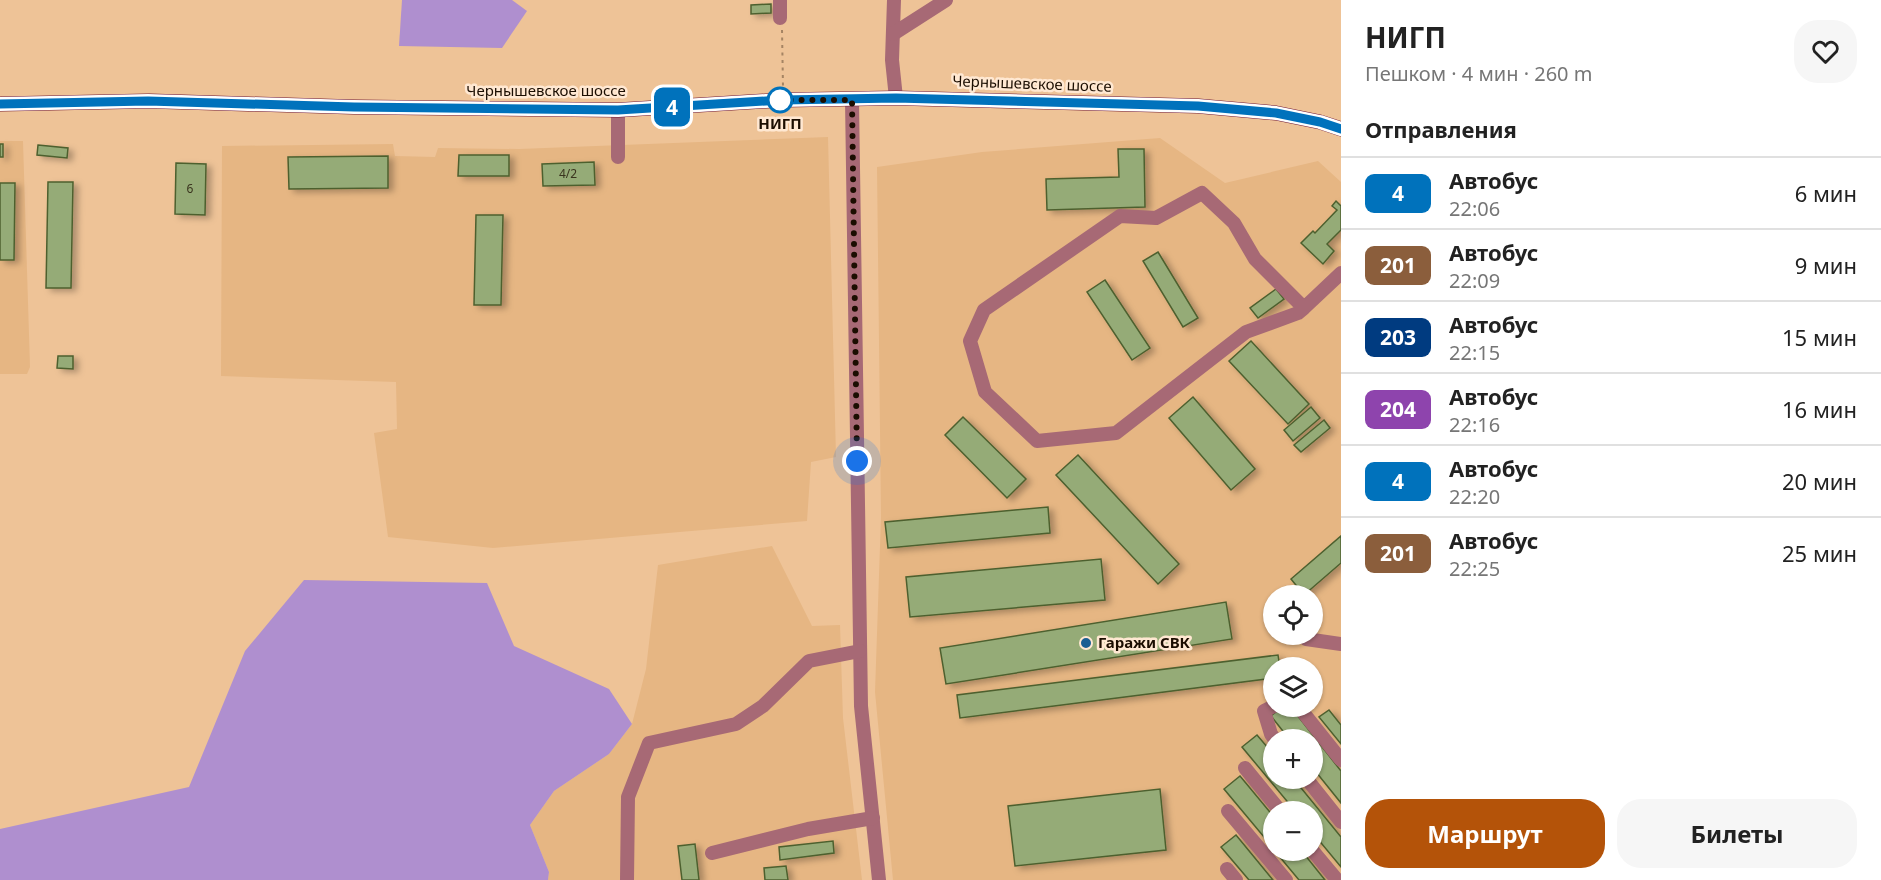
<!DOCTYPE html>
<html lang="ru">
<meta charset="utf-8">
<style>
body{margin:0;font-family:"Noto Sans",sans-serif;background:#f6f6f6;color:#222;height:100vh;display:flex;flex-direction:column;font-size:22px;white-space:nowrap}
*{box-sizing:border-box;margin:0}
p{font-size:20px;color:#767676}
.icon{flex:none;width:33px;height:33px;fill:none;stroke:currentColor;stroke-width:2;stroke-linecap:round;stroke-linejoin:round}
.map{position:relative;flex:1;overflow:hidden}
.drawer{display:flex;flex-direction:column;background:#fff;width:540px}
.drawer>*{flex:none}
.badge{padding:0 12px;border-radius:9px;font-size:21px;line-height:39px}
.tools{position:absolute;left:1263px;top:585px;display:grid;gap:12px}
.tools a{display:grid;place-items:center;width:60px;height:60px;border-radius:50%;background:#fff;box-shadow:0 2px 4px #0004;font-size:30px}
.you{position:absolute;width:30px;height:30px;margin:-15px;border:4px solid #fff;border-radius:50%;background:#1a73e8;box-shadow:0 0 0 9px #1a73e833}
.map>.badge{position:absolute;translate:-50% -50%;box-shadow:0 0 0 3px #fff}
h2{padding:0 24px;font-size:22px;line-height:54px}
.round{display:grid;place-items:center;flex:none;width:63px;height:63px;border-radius:24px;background:#f6f6f6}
.head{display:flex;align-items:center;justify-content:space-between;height:102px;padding:0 24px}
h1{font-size:28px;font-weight:700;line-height:45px}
.cta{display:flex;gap:12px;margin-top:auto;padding:12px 24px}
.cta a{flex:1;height:69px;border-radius:24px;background:#b45309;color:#fff;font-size:24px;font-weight:700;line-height:69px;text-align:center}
.cta a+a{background:#f6f6f6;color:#222}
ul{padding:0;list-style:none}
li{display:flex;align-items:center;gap:18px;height:72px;padding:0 24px;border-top:2px solid #e0e0e0}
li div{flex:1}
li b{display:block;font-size:22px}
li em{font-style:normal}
li .badge{min-width:66px;font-weight:700;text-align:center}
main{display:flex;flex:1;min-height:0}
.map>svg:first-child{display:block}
.built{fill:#e6b683;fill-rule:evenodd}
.green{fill:#af8fcf}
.building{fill:#95ab77;stroke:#4d602f;stroke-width:1.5;filter:url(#shadow)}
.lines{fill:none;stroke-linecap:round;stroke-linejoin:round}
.path{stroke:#a58463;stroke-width:2;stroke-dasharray:3 4.5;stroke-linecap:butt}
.minor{stroke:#a76975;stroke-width:14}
.major{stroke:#701834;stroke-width:15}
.line-casing{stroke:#fff;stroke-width:14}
.line{stroke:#0072bc;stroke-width:9}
.walk{stroke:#1b0d00;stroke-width:6;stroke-dasharray:0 10.8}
.stop-dot{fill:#fff;stroke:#0072bc;stroke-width:3}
.poi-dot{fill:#1b5e93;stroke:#ffe8d2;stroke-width:2}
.labels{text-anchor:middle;stroke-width:5;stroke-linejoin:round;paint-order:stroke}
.number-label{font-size:12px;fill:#3a341e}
.street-label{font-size:15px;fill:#1b0d00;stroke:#ffe8d2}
.stop-label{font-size:15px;font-weight:bold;fill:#1b0d00;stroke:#ffe8d2}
.poi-label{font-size:15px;font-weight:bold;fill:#1b0d00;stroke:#ffe8d2;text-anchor:start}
</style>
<main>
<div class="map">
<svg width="1341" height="880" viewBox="0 0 1341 880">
<defs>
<filter id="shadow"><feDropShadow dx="5" dy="3" stdDeviation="3" flood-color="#0004"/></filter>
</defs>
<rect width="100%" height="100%" fill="#eec397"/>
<g class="built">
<polygon points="828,137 836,457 811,462 807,521 493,548 388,537 374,433 397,429 396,382 221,376 222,146 393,144 395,156 435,157 438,148 519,149"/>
<path d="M1160,138l65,45 93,-22 23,21v698h-448l-18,-188 6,-175 -4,-350 105,-15zM1274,596h38v38h-38zM1274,668h38v38h-38zM1274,740h38v38h-38zM1274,812h38v38h-38z"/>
<polygon points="0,141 23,141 30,367 27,374 0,374"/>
<polygon points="772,546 812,626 840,625 843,718 862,880 548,880 549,872 530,825 554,791 609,754 632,724 646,669 658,565"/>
</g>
<g class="green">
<polygon points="402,0 512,0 527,11 502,48 399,46"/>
<polygon points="304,580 487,583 514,646 609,689 632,724 609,754 554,791 530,825 549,872 548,880 0,880 0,829 189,787 245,651"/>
</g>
<g class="building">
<polygon points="771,4 771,13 751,14 751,5"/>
<rect x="0" y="144" width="3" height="13"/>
<polygon points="38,145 68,148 67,158 37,155"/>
<polygon points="1118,149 1144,149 1145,207 1047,210 1046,179 1119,177"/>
<polygon points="459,155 509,155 509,176 458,176"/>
<polygon points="388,156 388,188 289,189 288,157"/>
<polygon points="594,162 595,185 543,186 542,164"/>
<polygon points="176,163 206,164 205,215 175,214"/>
<polygon points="48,182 73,182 71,288 46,288"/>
<polygon points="0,183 15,183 14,260 0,260"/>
<polygon points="1336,201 1341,206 1341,230 1327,244 1334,251 1323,264 1301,243 1313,231 1315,233 1337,210 1332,206"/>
<polygon points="476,215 503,215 501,305 474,305"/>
<polygon points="1158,252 1198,318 1183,327 1143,261"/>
<polygon points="1105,280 1150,348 1132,360 1087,292"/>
<polygon points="1276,289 1284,299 1258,318 1250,308"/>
<polygon points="1251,341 1309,404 1288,424 1229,361"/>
<polygon points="58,356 73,356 73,369 57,368"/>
<polygon points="1193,397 1255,469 1231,490 1169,418"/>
<polygon points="1311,407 1320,418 1293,441 1284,430"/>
<polygon points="963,417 1026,479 1007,498 945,435"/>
<polygon points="1324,420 1330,428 1301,452 1294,445"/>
<polygon points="1078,455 1179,564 1158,584 1056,475"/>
<polygon points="1048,507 1050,533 888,548 885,522"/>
<polygon points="1341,536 1341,563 1304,595 1291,579"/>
<polygon points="1101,559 1105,600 910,617 906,577"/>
<polygon points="1226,602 1232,639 946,684 940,648"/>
<polygon points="1278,655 1280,668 1274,668 1274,678 960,718 957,695"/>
<polygon points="1283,706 1290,706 1341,771 1341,803 1312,767 1312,740 1290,740 1271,716"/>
<polygon points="1329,710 1341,725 1341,744 1319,717"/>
<polygon points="1257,735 1274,755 1274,778 1293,778 1341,837 1341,867 1312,832 1312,812 1296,812 1242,747"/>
<polygon points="1240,776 1274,817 1274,849 1224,789"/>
<polygon points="1160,789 1166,850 1015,866 1008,806"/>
<polygon points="1236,835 1273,880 1249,880 1221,847"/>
<polygon points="833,841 834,853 780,860 779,847"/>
<polygon points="695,844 699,880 682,880 678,846"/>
<polygon points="1274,850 1301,850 1325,880 1299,880"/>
<polygon points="786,866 788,880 765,880 764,868"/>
</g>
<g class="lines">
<polyline class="path" points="782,30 783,87"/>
<g class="minor">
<polyline points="780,0 780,18"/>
<polyline points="894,0 892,60 896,98"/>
<polyline points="893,34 946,0"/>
<polyline points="852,100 861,706 879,880"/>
<polyline points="618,157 618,110"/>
<polyline points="1304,308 1255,259 1234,223 1202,193 1156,218 1120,216 984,310 970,341 985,392 1037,441 1116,433 1246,332 1298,313 1304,308 1341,273"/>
<polyline points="1306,639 1341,644"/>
<polyline points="1274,706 1264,711 1271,734 1275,740"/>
<polyline points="1298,706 1341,760"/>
<polyline points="1245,768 1281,812"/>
<polyline points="1306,778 1341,822"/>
<polyline points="1228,811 1286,880"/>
<polyline points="1312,850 1337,880"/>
<polyline points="712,853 808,829 873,818"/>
<polyline points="1227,869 1236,880"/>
<polyline points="627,880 628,797 649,743 736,724 763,706 809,661 860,651"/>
</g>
<polyline class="major" points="0,104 149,101 354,107 618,110 782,100 896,98 1198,106 1276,113 1320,122 1341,129"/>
</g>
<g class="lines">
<g class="line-casing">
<polyline id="line" points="0,104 148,101 354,107 618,110 782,100 896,98 1198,106 1276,113 1320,122 1341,129"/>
</g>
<use href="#line" class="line"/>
<polyline class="walk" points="780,100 852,100 857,461"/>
</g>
<circle class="stop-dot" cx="780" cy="100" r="12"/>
<circle class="poi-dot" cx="1086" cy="643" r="6"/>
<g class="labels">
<g class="number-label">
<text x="568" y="178">4/2</text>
<text x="190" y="193">6</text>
</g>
<g class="street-label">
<text transform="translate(1032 84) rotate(2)" y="5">Чернышевское шоссе</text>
<text x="546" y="96">Чернышевское шоссе</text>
</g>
<g class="stop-label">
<text x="780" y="129">НИГП</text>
</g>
<g class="poi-label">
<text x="1098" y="648">Гаражи СВК</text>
</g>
</g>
</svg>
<div class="tools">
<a><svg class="icon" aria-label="locate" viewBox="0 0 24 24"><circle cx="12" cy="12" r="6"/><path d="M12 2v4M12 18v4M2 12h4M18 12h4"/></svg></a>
<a><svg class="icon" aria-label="layers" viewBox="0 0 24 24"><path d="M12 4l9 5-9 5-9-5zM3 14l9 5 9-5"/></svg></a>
<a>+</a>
<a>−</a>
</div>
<div class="you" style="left:857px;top:461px"></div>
<b class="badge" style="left:672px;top:107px;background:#0072bc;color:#fff">4</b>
</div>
<section class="drawer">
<div class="head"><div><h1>НИГП</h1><p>Пешком · 4 мин · 260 m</p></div><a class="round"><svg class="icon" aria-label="heart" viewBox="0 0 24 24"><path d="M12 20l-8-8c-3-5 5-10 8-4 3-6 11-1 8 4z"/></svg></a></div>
<h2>Отправления</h2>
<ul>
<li><span class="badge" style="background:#0072bc;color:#fff">4</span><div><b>Автобус</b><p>22:06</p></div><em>6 мин</em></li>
<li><span class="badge" style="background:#8b5e3c;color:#fff">201</span><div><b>Автобус</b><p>22:09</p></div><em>9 мин</em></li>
<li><span class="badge" style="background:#003b80;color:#fff">203</span><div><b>Автобус</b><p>22:15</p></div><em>15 мин</em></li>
<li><span class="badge" style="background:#8e44ad;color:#fff">204</span><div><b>Автобус</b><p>22:16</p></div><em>16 мин</em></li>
<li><span class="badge" style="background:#0072bc;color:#fff">4</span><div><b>Автобус</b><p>22:20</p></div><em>20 мин</em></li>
<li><span class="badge" style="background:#8b5e3c;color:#fff">201</span><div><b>Автобус</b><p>22:25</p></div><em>25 мин</em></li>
</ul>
<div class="cta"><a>Маршрут</a><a>Билеты</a></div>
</section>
</main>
